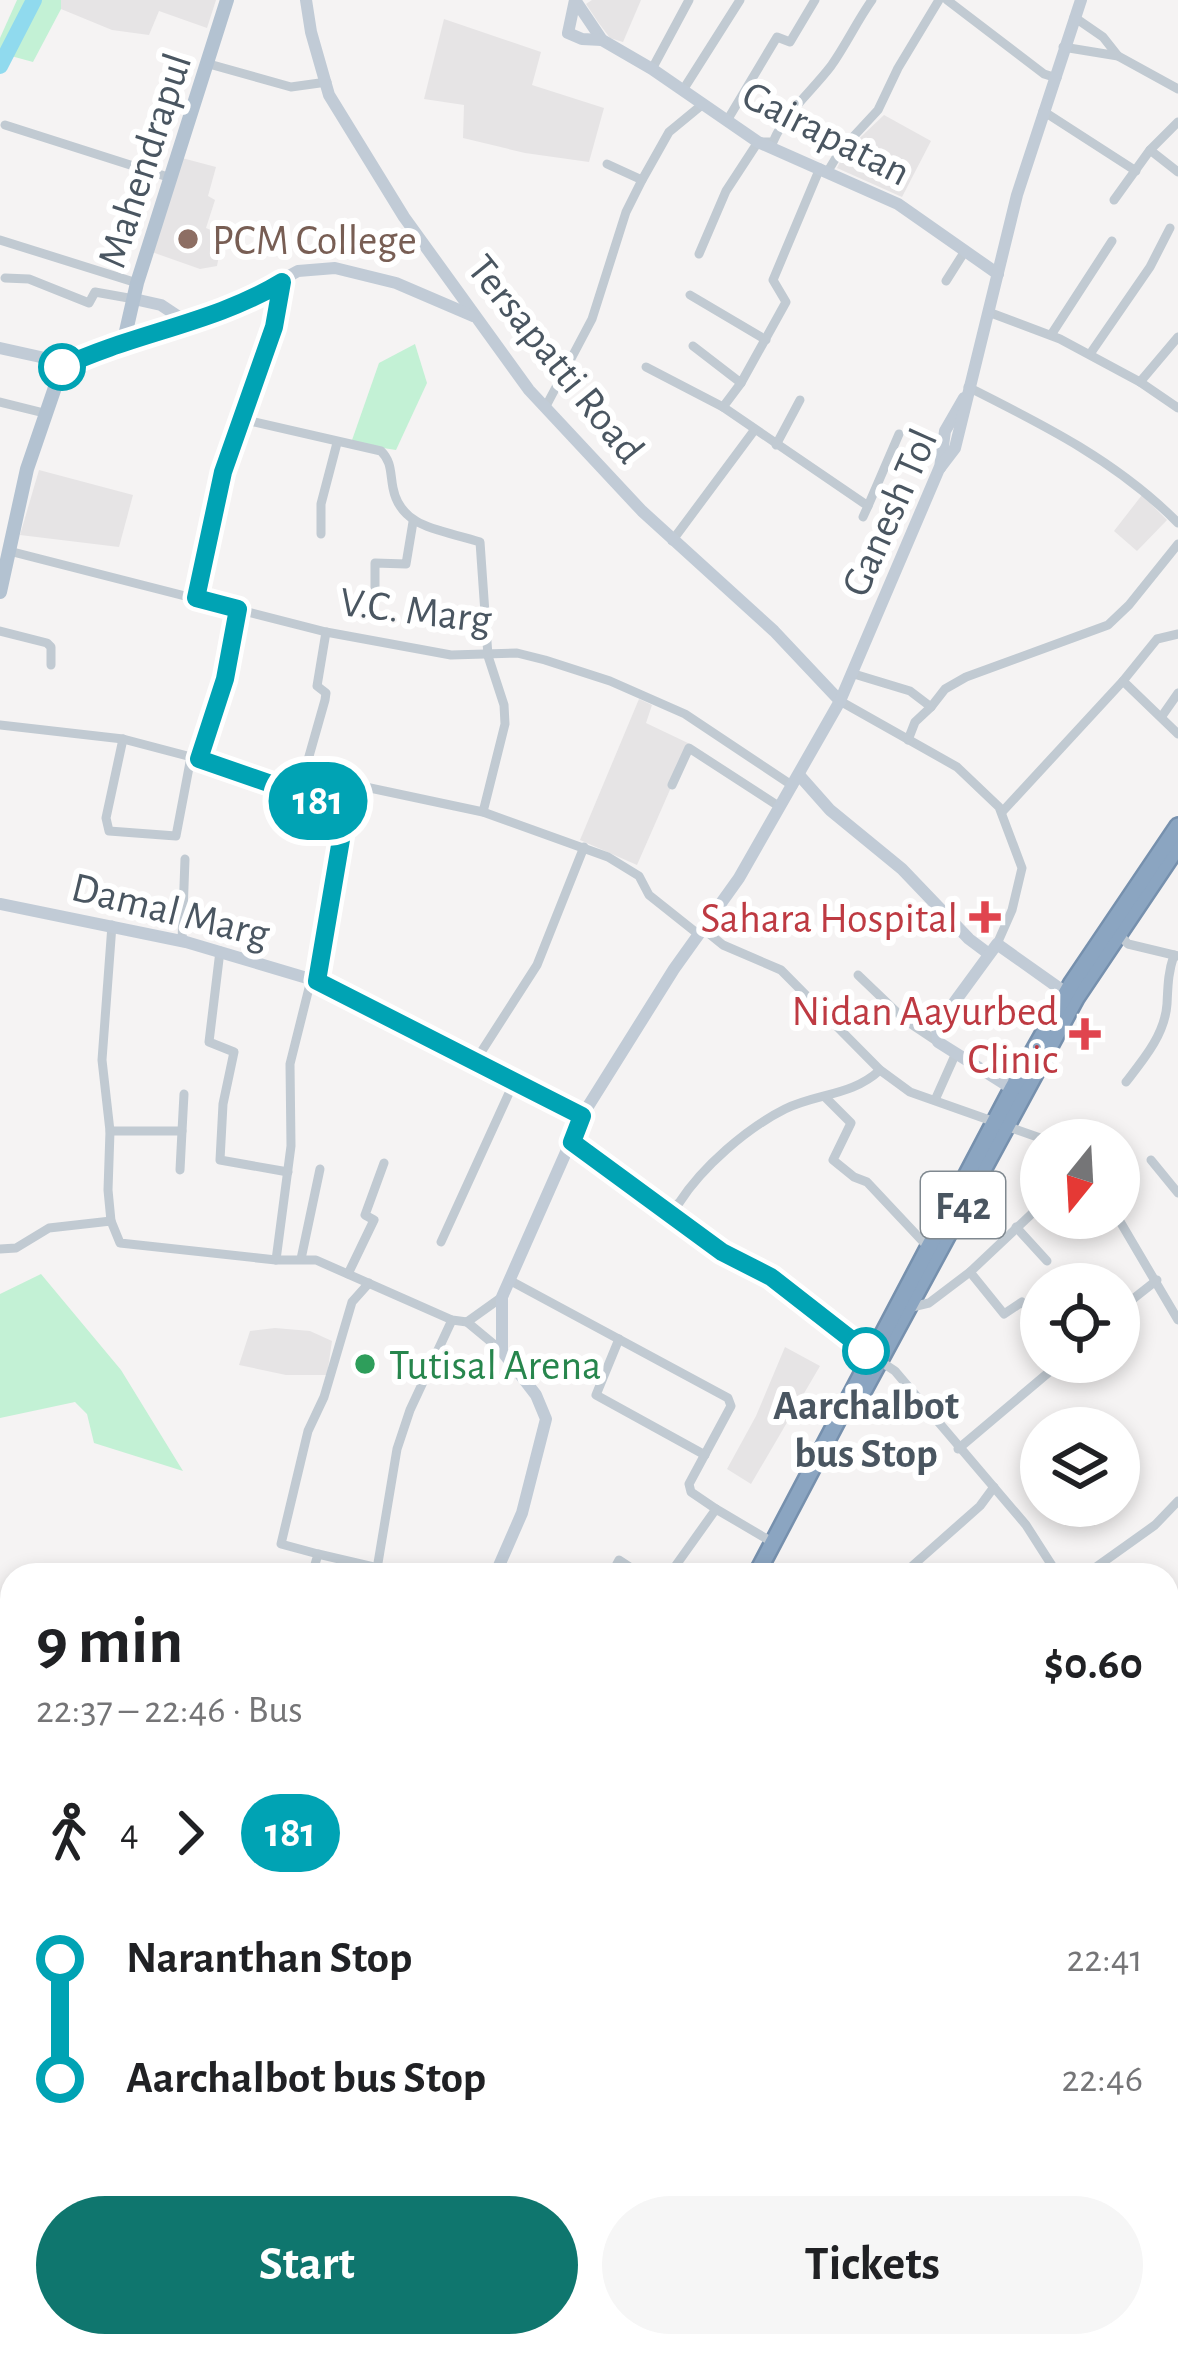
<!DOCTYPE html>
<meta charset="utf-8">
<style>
body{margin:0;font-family:"Alegreya Sans",sans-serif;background:#f6f6f6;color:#202124;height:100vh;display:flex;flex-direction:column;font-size:45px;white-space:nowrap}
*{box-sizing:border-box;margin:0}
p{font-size:39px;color:#757577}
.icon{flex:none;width:66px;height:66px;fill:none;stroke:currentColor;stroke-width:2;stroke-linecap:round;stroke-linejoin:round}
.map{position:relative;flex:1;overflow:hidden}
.drawer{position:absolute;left:0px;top:1563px;width:1179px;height:795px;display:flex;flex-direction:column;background:#fff;border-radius:36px 36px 0 0;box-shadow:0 6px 18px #0003}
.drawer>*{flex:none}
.badge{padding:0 24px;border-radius:39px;font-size:42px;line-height:78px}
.needle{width:78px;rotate:198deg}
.tools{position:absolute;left:1020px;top:1119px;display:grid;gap:24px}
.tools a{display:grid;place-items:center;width:120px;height:120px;border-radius:50%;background:#fff;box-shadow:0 6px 18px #0003;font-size:60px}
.map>.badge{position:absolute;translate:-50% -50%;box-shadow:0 0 0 6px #fff}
.legs{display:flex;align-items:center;gap:18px;height:132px;padding:0 36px;font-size:39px}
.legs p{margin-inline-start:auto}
.summary{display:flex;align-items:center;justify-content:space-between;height:204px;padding:0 36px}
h1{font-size:66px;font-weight:600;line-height:90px}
.action{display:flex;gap:24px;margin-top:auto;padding:24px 36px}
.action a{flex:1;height:138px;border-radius:72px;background:#0f766e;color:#fff;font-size:48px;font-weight:600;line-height:138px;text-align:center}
.action a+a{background:#f6f6f6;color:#202124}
ul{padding:0 36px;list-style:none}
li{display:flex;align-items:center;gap:42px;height:120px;font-size:45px}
li i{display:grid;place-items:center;width:18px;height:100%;margin:0 15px;background:currentColor}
li i::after{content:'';width:30px;height:30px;margin:-15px;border:9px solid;border-radius:50%;background:#fff}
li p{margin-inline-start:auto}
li:first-child i{background:linear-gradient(#0000 50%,currentColor 0)}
li:last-child i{background:linear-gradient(currentColor 50%,#0000 0)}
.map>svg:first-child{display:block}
.education{fill:#e6e4e5}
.green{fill:#c3f1d5}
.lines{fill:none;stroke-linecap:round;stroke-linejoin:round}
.river{stroke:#90daee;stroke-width:16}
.highway-casing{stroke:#7690ad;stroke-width:20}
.street{stroke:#c1cad2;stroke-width:9}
.secondary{stroke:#c1cbd6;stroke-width:12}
.primary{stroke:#b3c2d1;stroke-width:14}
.highway{stroke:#8ba5c1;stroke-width:15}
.line-1-casing{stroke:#fff;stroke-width:27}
.line-1{stroke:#00a3b4;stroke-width:18}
.education-dot{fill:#8d6e63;stroke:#fff;stroke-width:4.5}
.stop-1-dot{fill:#fff;stroke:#00a3b4;stroke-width:6}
.health-dot{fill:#e0444e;stroke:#fff;stroke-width:4.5}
.leisure-dot{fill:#2e9e5b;stroke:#fff;stroke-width:4.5}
.labels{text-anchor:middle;stroke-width:12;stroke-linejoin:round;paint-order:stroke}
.shield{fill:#fff;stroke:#808990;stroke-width:3}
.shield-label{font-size:39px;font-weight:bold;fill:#4a5661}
.street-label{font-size:42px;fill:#4a5661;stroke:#fff}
.education-label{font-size:42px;fill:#785e54;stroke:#fff;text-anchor:start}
.health-label{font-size:42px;fill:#be3a42;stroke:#fff;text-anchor:end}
.leisure-label{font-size:42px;fill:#27864d;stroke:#fff;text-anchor:start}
.stop-label{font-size:42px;font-weight:bold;fill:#4a5661;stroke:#fff}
</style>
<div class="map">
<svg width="1178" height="2356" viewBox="0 0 1178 2356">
<rect width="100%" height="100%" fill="#f5f3f3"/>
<g class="education">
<polygon points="61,0 216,0 207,28 159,11 149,35 112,30 61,9"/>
<polygon points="592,0 641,0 623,42 610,38 598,22 586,4"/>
<polygon points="444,19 541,52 532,85 604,108 589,162 525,153 463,138 464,105 424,99"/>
<polygon points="884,115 931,141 902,197 837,168 845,152"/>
<polygon points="182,158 216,167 208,196 215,200 206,228 223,235 217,266 200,269 149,251"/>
<polygon points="39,470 133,495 119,547 20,535"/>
<polygon points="1142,495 1167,520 1137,551 1114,531"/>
<polygon points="639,699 652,705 646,723 690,744 637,865 580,840"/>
<polygon points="275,1328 310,1331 332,1341 327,1375 286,1375 239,1365 250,1331"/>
<polygon points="785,1347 820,1366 751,1484 727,1469 756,1416"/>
<polygon points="0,1628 12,1637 12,1726 10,1719 0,1721"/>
<polygon points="230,2346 375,2346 375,2356 237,2356"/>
</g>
<g class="green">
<polygon points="17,0 61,0 61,9 33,62 0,53 0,38"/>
<polygon points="415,344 427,383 396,450 351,443 379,363"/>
<polygon points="41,1274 121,1370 183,1471 94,1443 87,1414 75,1402 0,1418 0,1294"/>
<polygon points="72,2346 200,2346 206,2356 73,2356"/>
<polygon points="686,2346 805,2346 809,2356 684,2356"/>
</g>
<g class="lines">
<polyline class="river" points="0,66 34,0"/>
<g class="highway-casing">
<g id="highway">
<polyline points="853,1410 1076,998 1178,846"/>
<polyline points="756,1575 1012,1089 1072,983 1178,826"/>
<polyline points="415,2356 420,2346"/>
</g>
</g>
<g class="street">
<polyline points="947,0 1044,74 1057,78"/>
<polyline points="1074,17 1103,37 1118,56"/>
<polyline points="1063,47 1118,56 1178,89"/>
<polyline points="209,64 291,87 327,82"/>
<polyline points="652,69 689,0"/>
<polyline points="683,90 740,0"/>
<polyline points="1043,111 1136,171"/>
<polyline points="728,119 777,37 790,42 815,0"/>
<polyline points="5,125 171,178"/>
<polyline points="1150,150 1178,172"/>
<polyline points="607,164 642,180"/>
<polyline points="828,171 840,151 878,110 898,68 939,0"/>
<polyline points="1114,200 1150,150 1178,122"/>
<polyline points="0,240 137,283"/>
<path d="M699,254l27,-63 32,-49h15c12,-29 39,-51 58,-76 15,-21 26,-45 41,-66"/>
<polyline points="5,278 29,279 89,303 95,292 134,299"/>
<polyline points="946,281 965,251"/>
<polyline points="690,295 766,340"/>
<polyline points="991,313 1060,339 1140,382 1178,337"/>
<polyline points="1051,335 1112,241"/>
<polyline points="693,346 741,383 786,302 773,280 820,168"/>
<polyline points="1090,354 1150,267 1170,228"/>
<polyline points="646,367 723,407"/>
<polyline points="1140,382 1178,408"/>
<polyline points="741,383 723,407 868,506 863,517"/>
<path d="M968,387c76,38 150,75 210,136"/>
<polyline points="0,402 44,413"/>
<polyline points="545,408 592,319 626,212 642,180 669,132 703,104"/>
<path d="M241,419l140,32c11,11 9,22 12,37 8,42 52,42 87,54l8,114 16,49 1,19 -22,88"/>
<polyline points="776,445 800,400"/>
<polyline points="868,506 899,434"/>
<polyline points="321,534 321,504 337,443"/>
<polyline points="672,541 753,432"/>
<polyline points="9,551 326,632 451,655 517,653 545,660 610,681 685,714 793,786"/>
<polyline points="375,593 375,563 406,564 413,522"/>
<polyline points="197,598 223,472 274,327 282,282"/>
<polyline points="0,631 47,643 51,647 51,665"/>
<polyline points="1178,634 1157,639 1123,681 1178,734"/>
<polyline points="854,674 910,691 931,707 945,689 966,677 1108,625 1129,605 1178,544"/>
<polyline points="840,701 957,767 999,807 1022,868 1012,910 997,944"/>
<polyline points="1162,716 1178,693"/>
<polyline points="0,725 123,739 199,759 346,810"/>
<polyline points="123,739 106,818 109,831 176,836 191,757"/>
<polyline points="908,740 915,722 931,707"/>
<polyline points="199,759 225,679 238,609"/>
<polyline points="672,785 689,748 780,807"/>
<polyline points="298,795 325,700 326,693 317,686 326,632"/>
<polyline points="1002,812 1123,681"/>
<polyline points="702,928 723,945 781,970 880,1070 910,1092 1046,1140"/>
<polyline points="1118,933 1128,944 1178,956"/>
<polyline points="182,941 185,859"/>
<polyline points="220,951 209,1042 234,1052 223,1104 220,1160 288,1172"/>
<polyline points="858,975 905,1020 938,1042"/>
<polyline points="317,981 346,810 356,785 483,812 608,857 639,876 649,895 698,934"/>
<polyline points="476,1060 537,965 584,847"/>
<path d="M1126,1082c18,-23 39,-48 41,-78 1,-19 1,-31 7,-49"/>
<polyline points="825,1097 851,1123 833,1160 854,1177 867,1182 928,1247"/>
<polyline points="935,1100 956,1053"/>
<polyline points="110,1131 182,1131 180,1170"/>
<polyline points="182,1131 184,1094"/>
<polyline points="1151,1160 1178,1193"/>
<path d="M667,1210l12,-7c23,-36 68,-75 106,-94 33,-16 67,-13 95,-39"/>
<polyline points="1118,1218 1178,1320"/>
<polyline points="111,1221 108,1190 110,1131 102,1060 112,925"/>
<polyline points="1016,1227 1047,1261"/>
<polyline points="441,1242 515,1080"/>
<polyline points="0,1249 16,1248 49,1228 111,1221 120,1243 276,1260 316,1260 452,1320 467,1322 502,1297"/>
<polyline points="301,1259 320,1169"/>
<polyline points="276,1260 291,1146 290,1064 311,980"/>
<polyline points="970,1272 1041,1205"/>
<polyline points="348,1274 374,1220 365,1215 384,1163"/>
<polyline points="509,1280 728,1398 731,1406 689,1484 691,1492 716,1509"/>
<polyline points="908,1308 929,1303 970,1272 1004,1314 1022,1302 1041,1322"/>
<polyline points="1119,1310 1157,1280"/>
<polyline points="467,1322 502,1351"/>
<polyline points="619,1339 596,1395 705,1455"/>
<polyline points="880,1361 895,1371 1026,1525 1058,1575"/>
<polyline points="958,1449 1061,1362"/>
<polyline points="318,1554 378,1568"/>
<polyline points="312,1575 318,1554 281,1544 308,1431 324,1397 352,1302 369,1283"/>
<polyline points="376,1575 397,1449 410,1410 452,1320"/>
<polyline points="611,1575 619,1560 642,1575"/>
<polyline points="669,1575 716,1509 772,1542"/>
<polyline points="902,1575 980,1506 994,1487"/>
<polyline points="1085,1575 1155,1525 1178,1501"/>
<polyline points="1173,1892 1175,1939"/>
<polyline points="1167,2240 1178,2250"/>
<polyline points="0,2296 12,2295"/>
<polyline points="441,2346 460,2356"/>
<polyline points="522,2346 547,2356"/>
<polyline points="814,2346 820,2356"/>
<polyline points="380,2356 381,2346"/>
<polyline points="636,2356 640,2346"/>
</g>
<g class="secondary">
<polyline points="306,0 311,32 329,95 404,217 529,390 642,511 774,631 840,701"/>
<polyline points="575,0 602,40 652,69 758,142 898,204 998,274"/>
<polyline points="575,0 568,33 582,39 602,40"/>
<polyline points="134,299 161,305 185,321"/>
<polyline points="124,340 228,309 298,271 335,268 396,283 473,316"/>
<polyline points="0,348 45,358 62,367"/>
<polyline points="940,468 945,431 964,398"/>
<polyline points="799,775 830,810 902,869 969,939 989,954"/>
<polyline points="0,904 186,942 317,981 582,1116"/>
<polyline points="1019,1093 938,1042 937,1026 997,944 1066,993"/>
<polyline points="572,1142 722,1252 771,1278 879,1360"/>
<polyline points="495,1575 522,1513 546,1419 536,1395 502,1351 502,1297 582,1116 674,969 739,878 840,701 939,469 955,448 1017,195 1081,0"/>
<polyline points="0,1920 12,1920"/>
<polyline points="0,2073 12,2164"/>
<polyline points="0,2258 12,2257"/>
<polyline points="33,2346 35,2356"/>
<polyline points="205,2346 211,2356"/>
<polyline points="868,2346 908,2356"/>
</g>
<polyline class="primary" points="0,592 27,469 62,367 124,340 137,283 227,0"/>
<use href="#highway" class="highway"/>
</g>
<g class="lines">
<g class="line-1-casing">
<path id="line-1" d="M62,367c71,-34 153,-44 220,-85l-8,45 -51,145 -27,126 42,11 -13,70 -26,80 147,51 -29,171 265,135 -10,26 150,110 49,25 95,74"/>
</g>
<use href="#line-1" class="line-1"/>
</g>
<circle class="education-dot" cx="188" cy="239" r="12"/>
<g class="stop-1-dot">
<circle cx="62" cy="367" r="21"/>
<circle cx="866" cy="1351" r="21"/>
</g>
<g class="health-dot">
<path d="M979 899h12v12h12v12h-12v12h-12v-12h-12v-12h12z"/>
<path d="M1079 1016h12v12h12v12h-12v12h-12v-12h-12v-12h12z"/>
</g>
<circle class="leisure-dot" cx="365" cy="1364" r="12"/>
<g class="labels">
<rect class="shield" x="921" y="1172" width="84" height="66" rx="9"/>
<g class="shield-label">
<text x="963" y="1219">F42</text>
</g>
<g class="street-label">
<text transform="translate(827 132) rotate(27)" y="15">Gairapatan</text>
<text transform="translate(143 160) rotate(-72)" y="15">Mahendrapul</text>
<text transform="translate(557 358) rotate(51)" y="15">Tersapatti Road</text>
<text transform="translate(888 512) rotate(-66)" y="15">Ganesh Tol</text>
<text transform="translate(416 609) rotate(7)" y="15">V.C. Marg</text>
<text transform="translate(171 909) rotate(14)" y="15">Damal Marg</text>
</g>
<g class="education-label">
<text x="212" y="254">PCM College</text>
</g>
<g class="health-label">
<text x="958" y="932">Sahara Hospital</text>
<text x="1058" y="1025">Nidan Aayurbed<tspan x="1058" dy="48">Clinic</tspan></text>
</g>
<g class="leisure-label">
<text x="389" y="1379">Tutisal Arena</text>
</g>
<g class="stop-label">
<text x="866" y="1419">Aarchalbot<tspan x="866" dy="48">bus Stop</tspan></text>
</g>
</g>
</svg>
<div class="tools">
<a><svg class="needle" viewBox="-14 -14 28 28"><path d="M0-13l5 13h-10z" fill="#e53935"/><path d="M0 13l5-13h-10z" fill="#757577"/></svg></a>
<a><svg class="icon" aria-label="locate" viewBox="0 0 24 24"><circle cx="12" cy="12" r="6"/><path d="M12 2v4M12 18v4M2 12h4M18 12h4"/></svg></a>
<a><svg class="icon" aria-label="layers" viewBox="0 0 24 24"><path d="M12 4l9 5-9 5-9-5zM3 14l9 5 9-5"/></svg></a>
</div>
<b class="badge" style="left:318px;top:801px;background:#00a3b4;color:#fff">181</b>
<section class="drawer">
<div class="summary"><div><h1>9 min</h1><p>22:37 – 22:46 · Bus</p></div><b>$0.60</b></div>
<div class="legs"><svg class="icon" aria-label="walk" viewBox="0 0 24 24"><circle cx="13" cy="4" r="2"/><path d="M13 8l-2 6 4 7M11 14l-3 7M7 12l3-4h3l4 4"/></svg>4<svg class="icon" aria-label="forward" viewBox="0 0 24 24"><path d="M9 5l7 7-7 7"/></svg><b class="badge" style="background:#00a3b4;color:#fff">181</b></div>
<ul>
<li><i style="color:#00a3b4"></i><b>Naranthan Stop</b><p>22:41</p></li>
<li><i style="color:#00a3b4"></i><b>Aarchalbot bus Stop</b><p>22:46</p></li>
</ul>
<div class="action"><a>Start</a><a>Tickets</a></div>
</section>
</div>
